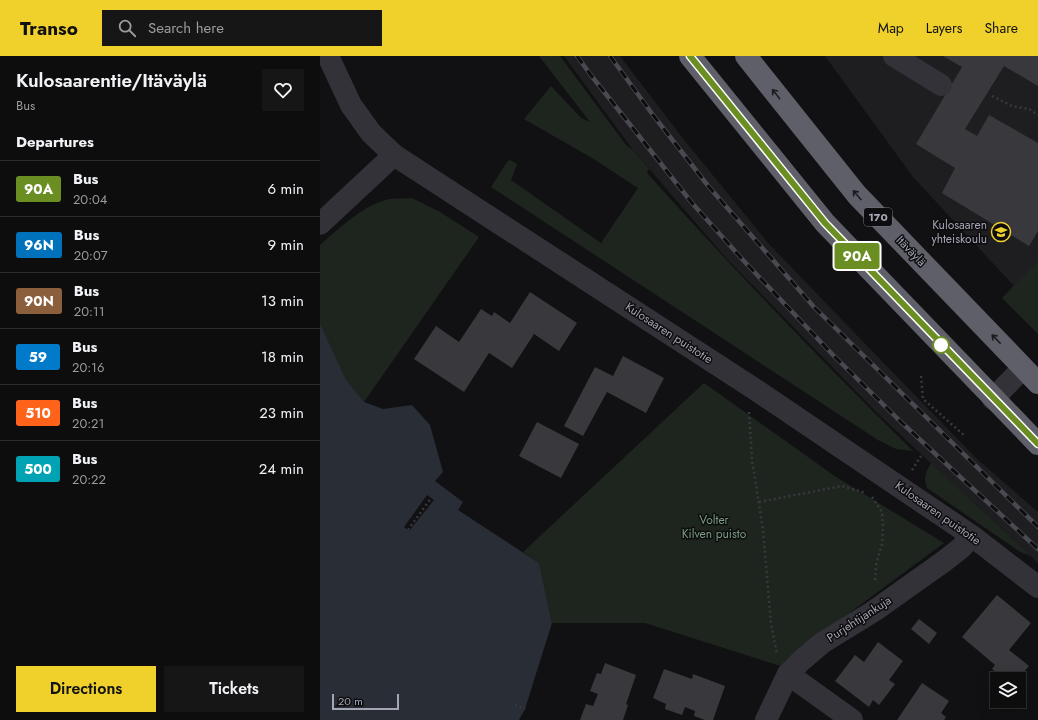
<!DOCTYPE html>
<meta charset="utf-8">
<style>
body{margin:0;font-family:Jost,sans-serif;background:#161617;color:#f1f3f6;height:100vh;display:flex;flex-direction:column;font-size:15px;white-space:nowrap}
*{box-sizing:border-box;margin:0}
p{font-size:13px;color:#9a9c9e}
.icon{flex:none;width:22px;height:22px;fill:none;stroke:currentColor;stroke-width:2;stroke-linecap:round;stroke-linejoin:round}
.map{position:relative;flex:1;overflow:hidden}
.panel{display:flex;flex-direction:column;background:#0d0d0e;width:320px}
.panel>*{flex:none}
.badge{padding:0 8px;border-radius:3px;font-size:14px;line-height:26px}
.tools{position:absolute;left:670px;top:616px;display:grid;gap:8px}
.tools a{display:grid;place-items:center;width:36px;height:36px;border-radius:0px;background:#0d0d0e;box-shadow:0 4px 16px #0002,0 0 0 1px #2d2d2e;font-size:20px}
.scale{position:absolute;left:12px;bottom:10px;width:67px;box-sizing:border-box;padding-left:4px;border:2px solid #a3a5b3;border-top:0;font-size:11px;line-height:14px;white-space:nowrap;color:#a3a5b3;-webkit-text-stroke:3px #0d0c0e;paint-order:stroke}
.map>.badge{position:absolute;translate:-50% -50%;box-shadow:0 0 0 2px #fff}
h2{padding:0 16px;font-size:15px;line-height:36px}
.round{display:grid;place-items:center;flex:none;width:42px;height:42px;border-radius:0px;background:#161617}
.head{display:flex;align-items:center;justify-content:space-between;height:68px;padding:0 16px}
h1{font-size:19px;font-weight:600;line-height:30px}
.button{display:flex;gap:8px;margin-top:auto;padding:8px 16px}
.button a{flex:1;height:46px;border-radius:0px;background:#f0d12c;color:#111;font-size:16px;font-weight:600;line-height:46px;text-align:center}
.button a+a{background:#161617;color:#f1f3f6}
ul{padding:0;list-style:none}
li{display:flex;align-items:center;gap:12px;height:56px;padding:0 16px;border-top:1px solid #2d2d2e}
li div{flex:1}
li b{display:block;font-size:15px}
li em{font-style:normal}
li .badge{min-width:44px;font-weight:700;text-align:center}
header{display:flex;align-items:center;gap:24px;box-sizing:border-box;height:56px;padding:0 20px;background:#f0d12c;color:#111}
header strong{font-size:19px}
nav{display:flex;gap:22px;margin-inline-start:auto;font-size:14px}
.search{width:280px;height:36px;background:#161617;display:flex;align-items:center;gap:10px;box-sizing:border-box;padding:0 14px;border-radius:0px;color:#9a9c9e;font-size:15px}
main{display:flex;flex:1;min-height:0}
.map>svg:first-child{display:block}
.built{fill:#1e1d20}
.green{fill:#1e251f}
.water{fill:#282d36}
.pier{fill:#111113}
.building{fill:#39393d}
.lines{fill:none;stroke-linecap:round;stroke-linejoin:round}
.path{stroke:#38393f;stroke-width:2.5;stroke-dasharray:2 3;stroke-linecap:butt}
.minor{stroke:#323238;stroke-width:22}
.highway{stroke:#5e5f69;stroke-width:22}
.rail-casing{stroke:#494a51;stroke-width:4.5}
.rail{stroke:#0d0c0e;stroke-width:3;stroke-dasharray:9;stroke-linecap:butt}
.oneway{stroke:#1d1d20}
.line-casing{stroke:#fff;stroke-width:9}
.line{stroke:#6b8e23;stroke-width:6}
.stop-dot{fill:#fff;stroke:#6b8e23;stroke-width:2}
.labels{text-anchor:middle;stroke-width:3;stroke-linejoin:round;paint-order:stroke}
.shield{fill:#0d0c0e;stroke:#767782;stroke-width:1}
.shield-label{font-size:11px;font-weight:bold;fill:#a3a5b3}
.poi-label{font-size:12px;fill:#a3a5b3;stroke:#0d0c0e;text-anchor:end}
.street-label{font-size:12px;fill:#a3a5b3;stroke:#0d0c0e}
.park-label{font-size:12px;fill:#799f82;stroke:#0d0c0e}
</style>
<header>
<strong>Transo</strong>
<div class="search"><svg class="icon" aria-label="search" viewBox="0 0 24 24"><circle cx="10" cy="10" r="6"/><path d="M15 15l6 6"/></svg>Search here</div>
<nav><a>Map</a><a>Layers</a><a>Share</a></nav>
</header>
<main>
<section class="panel">
<div class="head"><div><h1>Kulosaarentie/Itäväylä</h1><p>Bus</p></div><a class="round"><svg class="icon" aria-label="heart" viewBox="0 0 24 24"><path d="M12 20l-8-8c-3-5 5-10 8-4 3-6 11-1 8 4z"/></svg></a></div>
<h2>Departures</h2>
<ul>
<li><span class="badge" style="background:#6b8e23;color:#fff">90A</span><div><b>Bus</b><p>20:04</p></div><em>6 min</em></li>
<li><span class="badge" style="background:#0072bc;color:#fff">96N</span><div><b>Bus</b><p>20:07</p></div><em>9 min</em></li>
<li><span class="badge" style="background:#8b5e3c;color:#fff">90N</span><div><b>Bus</b><p>20:11</p></div><em>13 min</em></li>
<li><span class="badge" style="background:#007ac9;color:#fff">59</span><div><b>Bus</b><p>20:16</p></div><em>18 min</em></li>
<li><span class="badge" style="background:#ff6319;color:#fff">510</span><div><b>Bus</b><p>20:21</p></div><em>23 min</em></li>
<li><span class="badge" style="background:#00a3b4;color:#fff">500</span><div><b>Bus</b><p>20:22</p></div><em>24 min</em></li>
</ul>
<div class="button"><a>Directions</a><a>Tickets</a></div>
</section>
<div class="map">
<svg width="718" height="664" viewBox="0 0 718 664">
<rect width="100%" height="100%" fill="#111113"/>
<g class="built">
<polygon points="244,0 300,0 361,80 448,187 556,299 657,403 718,456 718,507 558,358 406,202 313,94"/>
<polygon points="505,0 718,0 718,259 694,230 593,121"/>
</g>
<g class="green">
<path d="M219,0h21l66,89 7,5 16,19 -2,4c85,95 174,187 266,278l-17,-2 -18,-9 -387,-253 16,-25 3,-2 7,4 -6,16 90,63 37,-55 -46,-30 -68,-39 27,-33 30,32 9,4z"/>
<path d="M92,142l28,14 39,25 -115,165 -44,42v-199c18,-16 46,-42 70,-46 7,-1 15,0 22,-1z"/>
<polygon points="718,205 718,278 682,242"/>
<polygon points="384,327 516,421 624,487 490,586 464,611 325,567 232,567 219,507 203,496"/>
<path d="M611,407l100,93 -11,-4 -93,-64c-4,-10 -1,-17 4,-25z"/>
</g>
<polygon class="water" points="0,268 26,324 44,346 63,353 92,349 110,369 123,416 115,425 143,446 138,454 219,507 232,567 205,653 199,664 0,664"/>
<polygon class="pier" points="107,439 114,444 89,475 84,471"/>
<g class="building">
<polygon points="623,0 718,0 718,30 684,10 645,73 657,80 669,59 718,87 718,175 709,190 622,137 635,112 596,88 642,11"/>
<polygon points="210,236 257,267 239,295 214,278 192,312 169,297 144,336 94,303 116,270 139,286 161,253 172,260 174,256 190,267"/>
<polygon points="303,300 344,322 326,357 287,336 263,380 244,370 275,311 293,320"/>
<polygon points="217,366 259,388 241,422 199,400"/>
<polygon points="677,539 711,567 689,594 709,610 698,623 684,623 672,613 675,609 642,581"/>
<polygon points="599,563 617,577 609,588 591,573"/>
<polygon points="558,586 583,605 569,624 575,628 559,649 553,644 549,651 515,625 535,599 544,606"/>
<polygon points="285,607 316,619 306,648 308,649 303,664 260,664 266,648 273,650 278,638 270,635 277,617 281,618"/>
<polygon points="344,613 372,623 373,618 405,630 393,664 385,664 374,660 375,655 365,651 362,659 345,653 346,648 333,642"/>
<polygon points="602,627 629,645 621,657 626,661 624,664 577,664"/>
</g>
<g class="lines">
<g class="path">
<polyline points="672,40 692,50 709,53 718,59"/>
<polyline points="601,320 603,343 645,380"/>
<polyline points="429,356 432,404 443,474 451,568 457,598"/>
<polyline points="592,414 601,400"/>
<polyline points="552,441 562,456 563,472 562,488 556,509 555,526"/>
<polyline points="439,446 522,430 546,437"/>
<polyline points="88,474 111,442"/>
<polyline points="195,649 205,653"/>
</g>
<g class="minor">
<polyline points="8,0 31,49 51,77 74,99 433,332 652,480 718,531"/>
<polyline points="574,0 621,29"/>
<polyline points="0,168 74,99"/>
<polyline points="673,343 703,312"/>
<polyline points="468,618 532,664"/>
<polyline points="446,664 468,618 482,604 502,587 554,555 623,506 641,492 652,480"/>
</g>
<g class="highway">
<polyline points="370,0 505,167 718,388"/>
<polyline points="426,0 537,139 718,327"/>
</g>
<g class="rail-casing">
<g id="rail">
<polyline points="257,0 270,18 372,147 423,204 513,299 581,366 718,493"/>
<polyline points="290,0 333,59 389,131 494,251 718,471"/>
</g>
</g>
<use href="#rail" class="rail"/>
</g>
<defs><path id="oneway-shaft" d="M-6 0H5M1.5-3L5.5 0L1.5 3" fill="none" stroke-width="1.6" stroke-linecap="round" stroke-linejoin="round"/></defs>
<g class="oneway">
<use href="#oneway-shaft" transform="translate(456 38) rotate(-128)"/>
<use href="#oneway-shaft" transform="translate(537 139) rotate(-131)"/>
<use href="#oneway-shaft" transform="translate(676 283) rotate(-134)"/>
</g>
<g class="lines">
<g class="line-casing">
<polyline id="line" points="370,0 505,167 718,388"/>
</g>
<use href="#line" class="line"/>
</g>
<defs>
<g id="school-ring" transform="scale(1)"><circle r="9.5" fill="#0d0c0e" stroke="#f0d12c" stroke-width="1.5"/><path d="M0-5L7-2L0 1L-7-2ZM-4 1L0 2.5L4 1V4Q0 6-4 4Z" fill="#f0d12c"/></g>
</defs>
<g fill-rule="evenodd">
<use href="#school-ring" x="681" y="176"/>
</g>
<circle class="stop-dot" cx="621" cy="289" r="8"/>
<g class="labels">
<rect class="shield" x="544" y="152" width="28" height="18" rx="3"/>
<g class="shield-label">
<text x="558" y="165">170</text>
</g>
<g class="poi-label">
<text x="667" y="173">Kulosaaren<tspan x="667" dy="14">yhteiskoulu</tspan></text>
</g>
<g class="street-label">
<text transform="translate(591 195) rotate(46)" y="4">Itäväylä</text>
<text transform="translate(349 277) rotate(33)" y="4">Kulosaaren puistotie</text>
<text transform="translate(618 457) rotate(35)" y="4">Kulosaaren puistotie</text>
<text transform="translate(539 563) rotate(-33)" y="4">Purjehtijankuja</text>
</g>
<g class="park-label">
<text x="394" y="468">Volter<tspan x="394" dy="14">Kilven puisto</tspan></text>
</g>
</g>
</svg>
<div class="tools">
<a><svg class="icon" aria-label="layers" viewBox="0 0 24 24"><path d="M12 4l9 5-9 5-9-5zM3 14l9 5 9-5"/></svg></a>
</div>
<div class="scale">20 m</div>
<b class="badge" style="left:537px;top:200px;background:#6b8e23;color:#fff">90A</b>
</div>
</main>
